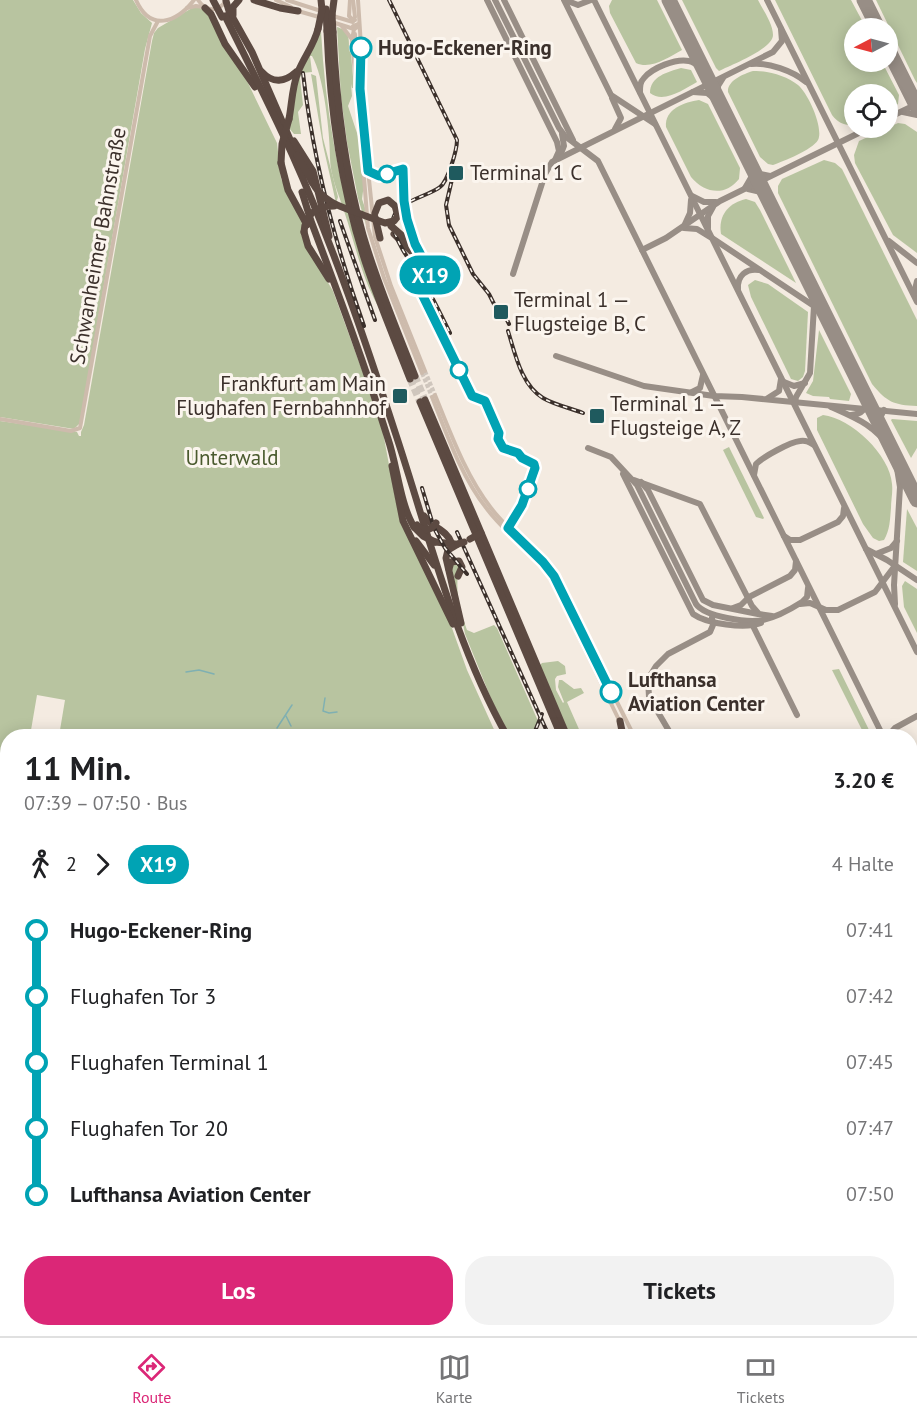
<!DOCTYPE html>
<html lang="de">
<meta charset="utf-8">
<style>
body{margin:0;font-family:"PT Sans",sans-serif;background:#f2f2f2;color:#202124;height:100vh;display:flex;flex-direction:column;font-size:22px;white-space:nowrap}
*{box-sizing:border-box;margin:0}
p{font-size:20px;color:#757577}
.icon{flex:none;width:33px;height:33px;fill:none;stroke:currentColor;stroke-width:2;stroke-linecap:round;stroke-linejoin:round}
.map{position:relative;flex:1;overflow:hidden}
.panel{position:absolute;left:0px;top:729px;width:918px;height:608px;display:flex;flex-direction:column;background:#fff;border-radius:24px 24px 0 0;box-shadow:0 3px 15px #0003}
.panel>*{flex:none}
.badge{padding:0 12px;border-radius:20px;font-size:21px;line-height:39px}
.needle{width:39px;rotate:264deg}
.controls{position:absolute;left:844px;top:18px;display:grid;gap:12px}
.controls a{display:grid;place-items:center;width:54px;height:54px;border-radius:50%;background:#fff;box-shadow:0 3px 15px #0003;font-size:30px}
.map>.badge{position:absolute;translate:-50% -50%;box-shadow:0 0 0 3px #fff}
.legs{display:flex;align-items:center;gap:9px;height:66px;padding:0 24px;font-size:20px}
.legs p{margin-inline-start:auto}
.head{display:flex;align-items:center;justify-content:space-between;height:102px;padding:0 24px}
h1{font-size:33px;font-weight:700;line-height:45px}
.action{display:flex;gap:12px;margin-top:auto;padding:12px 24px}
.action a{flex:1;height:69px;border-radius:24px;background:#db2777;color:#fff;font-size:24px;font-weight:700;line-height:69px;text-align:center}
.action a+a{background:#f2f2f2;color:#202124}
ul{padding:0 24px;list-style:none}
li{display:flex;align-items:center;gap:21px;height:66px;font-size:22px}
li i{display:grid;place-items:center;width:9px;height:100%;margin:0 8px;background:currentColor}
li i::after{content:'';width:15px;height:15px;margin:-8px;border:4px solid;border-radius:50%;background:#fff}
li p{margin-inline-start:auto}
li:first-child i{background:linear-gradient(#0000 50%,currentColor 0)}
li:last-child i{background:linear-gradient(currentColor 50%,#0000 0)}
.tab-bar{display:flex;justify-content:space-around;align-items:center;height:84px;border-top:2px solid #e0e0e0;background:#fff;font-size:16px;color:#757577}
.tab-bar a{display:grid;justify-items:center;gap:3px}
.tab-bar .on{color:#db2777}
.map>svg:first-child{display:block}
.green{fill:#b8c4a0}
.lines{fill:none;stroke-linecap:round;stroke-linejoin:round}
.stream{stroke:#7fb0b2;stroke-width:1.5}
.taxiway{stroke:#988e86;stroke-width:6}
.runway{stroke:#988e86;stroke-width:15}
.minor-tunnel{stroke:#cfc6bd;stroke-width:4;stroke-dasharray:4 2;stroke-linecap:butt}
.highway-tunnel{stroke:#cfc6bd;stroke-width:7;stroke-dasharray:7 3.5;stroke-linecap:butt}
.minor{stroke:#cdbbac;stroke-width:4}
.major{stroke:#7d675c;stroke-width:6}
.highway{stroke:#5c4a42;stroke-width:7}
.rail-casing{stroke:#3b302b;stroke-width:4}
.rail{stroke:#fbf5ee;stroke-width:1.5;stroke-dasharray:4.5;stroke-linecap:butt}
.minor-bridge{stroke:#cdbbac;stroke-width:4}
.highway-bridge{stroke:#5c4a42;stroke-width:7}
.line-1-casing{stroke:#fff;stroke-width:14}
.line-1{stroke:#00a3b4;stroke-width:9}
.stop-1-dot{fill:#fff;stroke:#00a3b4;stroke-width:3}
.poi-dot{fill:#1f5a5e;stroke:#fbf5ee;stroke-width:2}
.labels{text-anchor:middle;stroke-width:6;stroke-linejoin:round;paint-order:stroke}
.stop-label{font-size:21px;font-weight:bold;fill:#3b302b;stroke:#fbf5ee;text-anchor:start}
.poi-label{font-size:21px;fill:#3b302b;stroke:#fbf5ee;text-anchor:start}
.street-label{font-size:21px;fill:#3b302b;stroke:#fbf5ee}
.park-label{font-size:21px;fill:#4a5a2e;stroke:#fbf5ee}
</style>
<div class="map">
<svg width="917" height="1336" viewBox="0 0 917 1336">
<rect width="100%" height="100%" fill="#f4ebe1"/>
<g class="green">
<polygon points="0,0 133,0 141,13 152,23 145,49 80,423 74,429 0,417"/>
<path d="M612,0h45l25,50c-13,7 -31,20 -46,13l-26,-50 -1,-7z"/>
<path d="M682,0h76c5,10 15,24 15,35 0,14 -42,30 -54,36l-3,-3z"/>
<path d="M775,0h76l15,28h-11v34h27l17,33 -1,9 -10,6v-16h-33v31c-10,1 -17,-2 -23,-10z"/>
<polygon points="876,0 917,0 917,83 915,80"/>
<polygon points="192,8 200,8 209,15 248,83 277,143 281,179 303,221 301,233 304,242 333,291 381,422 396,502 448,617 467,670 497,736 59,736 65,700 37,695 30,736 8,736 8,896 0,897 0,421 77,432 79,436 81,436 81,432 84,425 152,41 154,33 158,28"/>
<path d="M337,27c13,4 12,12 12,23l2,4 3,34h-2l-1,-4 1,12 -4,10 11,33 5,45 -2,15 3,9 1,17 -8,-27 -11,-56 -6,-45z"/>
<path d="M321,31c5,95 24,186 57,275 -17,-30 -23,-63 -34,-95 -5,-16 -14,-36 -14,-53 0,-24 -6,-82 -18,-102h-2l2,16 -10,1 -2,5 3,27 -5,7 3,22h-7l-5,-6 6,-44z"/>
<path d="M681,68l10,2 6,12c-13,7 -33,22 -47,11 0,-17 18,-21 31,-25z"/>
<path d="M753,71c14,-1 34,5 45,14 10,8 26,43 20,55 -6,10 -34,21 -45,25l-5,-1 -8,-7 -32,-65c-1,-11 15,-18 25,-21z"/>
<polygon points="311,74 316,76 323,138 338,197 336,203 323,145"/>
<path d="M699,100l9,4 32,64 -1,11c-14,18 -35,14 -48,-2l-25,-50c-2,-18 19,-25 33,-27z"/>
<polygon points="898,123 905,124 917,132 917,253 893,235 855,163 854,155 859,141"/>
<path d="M824,160l11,3 7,6 75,151v86c-24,-1 -30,-4 -45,-22l-94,-191v-7l4,-7z"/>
<path d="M746,199l9,3 5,8 36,73 -75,-49c-3,-18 7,-31 25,-35z"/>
<polygon points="755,280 768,284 808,312 805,371 803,377 798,381 791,379 751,297 748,285"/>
<polygon points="819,330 851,394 849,401 830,399 829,397 813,396 806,393 813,381"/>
<path d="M823,415c28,3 67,40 69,69 1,8 -1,16 -1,24 -1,11 -1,22 -7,32l-5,1 -6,-3 -10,-14 -46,-94v-12z"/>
<polygon points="892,419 917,421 917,448 911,458 891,420"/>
<polygon points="729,447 764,518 763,519 756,517 723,450"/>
<polygon points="907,509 917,528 917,571 903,562"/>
<path d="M460,564c-6,23 -1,44 7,66l7,3 20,-8 3,3 41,93 -6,15h-22l-18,-35 -27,-67 -14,-69z"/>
<polygon points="905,581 917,589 917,633 904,607 902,586"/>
<polygon points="558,661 565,666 566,674 557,676 555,679 556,690 563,703 564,702 558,687 559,680 562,680 574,689 581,688 584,693 567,702 582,736 570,736 540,665 542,663"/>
<polygon points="839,669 872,736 873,736 865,736 832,670"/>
<polygon points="7,925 7,1018 0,1027 0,926"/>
<polygon points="648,1329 700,1329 706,1336 645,1336"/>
<polygon points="713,1329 791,1329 794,1336 717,1336"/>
</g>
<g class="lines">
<g class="stream">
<polyline points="186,672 199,670 214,674"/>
<polyline points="325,698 323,711 329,713 337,712"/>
<polyline points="286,716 291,726"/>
<polyline points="277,728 292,705"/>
</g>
<g class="taxiway">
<polyline points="487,0 557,142 559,151 555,160"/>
<polyline points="495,0 559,128 565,136 598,161 883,736"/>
<polyline points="504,0 573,140"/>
<polyline points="564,0 611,95 655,124"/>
<polyline points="565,0 578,5 591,0"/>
<polyline points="594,0 917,652"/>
<polyline points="767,0 917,302"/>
<path d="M751,64c17,-2 42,7 55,18"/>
<path d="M640,92c0,-6 0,-10 4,-14 8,-10 32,-20 45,-17 6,1 11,6 16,10"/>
<polyline points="693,92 707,93 721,104"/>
<polyline points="612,98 621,118 615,129"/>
<polyline points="718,99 718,86 723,78"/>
<polyline points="903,112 917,115"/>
<polyline points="888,118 917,104"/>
<polyline points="560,156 564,146 562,134"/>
<polyline points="752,168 760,174 770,176"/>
<polyline points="745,188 752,176 751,164"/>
<polyline points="748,189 761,192 769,201"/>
<polyline points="692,196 704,202 716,202"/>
<polyline points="685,224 690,213 691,200"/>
<polyline points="684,228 697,229 710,237"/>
<polyline points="708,228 708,216 713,207"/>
<polyline points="712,238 814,306 825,318 834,332"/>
<polyline points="889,241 917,263"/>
<polyline points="642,250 666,238 720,201 869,128"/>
<polyline points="513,274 545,174 552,162 773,52 782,41 781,29"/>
<path d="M738,289c-1,-13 8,-21 21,-19"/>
<polyline points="914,294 917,281"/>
<polyline points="556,356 644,386 714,396 742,397 917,414"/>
<polyline points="784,382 794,386 805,383"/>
<polyline points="692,392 700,388 703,375"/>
<polyline points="768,398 779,391 781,379"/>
<polyline points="795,403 796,397 810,373 814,306 807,277"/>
<path d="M831,407c27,12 43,18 61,43"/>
<path d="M851,415c16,-1 17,-12 12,-24"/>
<polyline points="880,426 880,418 884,410"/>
<path d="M588,448l23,9 26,28 59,119c9,13 52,19 67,16 14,-3 28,-11 39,-18l5,-5 1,-9"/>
<polyline points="895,456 900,487 894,585 895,604"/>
<path d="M623,474l70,140c14,10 52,15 68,9"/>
<path d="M754,475l2,-11c7,-7 34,-22 44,-23 6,-1 9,1 14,4"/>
<polyline points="634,480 700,504 752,606 759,614 772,616"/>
<polyline points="641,482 648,490 703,600 713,605 758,614"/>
<polyline points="784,536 790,540 800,540 838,522 843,516 844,508"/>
<polyline points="866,549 887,560 917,580"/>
<polyline points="876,554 891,548 897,541"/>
<polyline points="800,604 810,603 826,610 838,610 875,592 894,567"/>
<polyline points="733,608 741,605 749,597 790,576 795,570 796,561"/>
<polyline points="752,624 797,715"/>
<polyline points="672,736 649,697 648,679 656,666 668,654 710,632 713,625 712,618"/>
<polyline points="888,736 895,728 917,716"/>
<polyline points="910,791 917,804"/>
<polyline points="910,846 917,842"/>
<polyline points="910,915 917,911"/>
<polyline points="887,1329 890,1336"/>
<polyline points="842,1336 842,1329"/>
</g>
<g class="runway">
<polyline points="669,0 917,500"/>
<polyline points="864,0 878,28"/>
<polyline points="888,49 917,107"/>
<polyline points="802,1329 806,1336"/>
</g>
<g class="minor-tunnel">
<polyline points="425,371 435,395"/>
<polyline points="422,373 432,397"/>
</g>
<g class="highway-tunnel">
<polyline points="415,376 425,400"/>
<polyline points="410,379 420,402"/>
</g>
<g class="minor">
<path d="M136,0c14,32 40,23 58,0"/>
<path d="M198,0c8,12 20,12 28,1"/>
<polyline points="276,0 291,7"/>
<polyline points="287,0 321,11"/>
<polyline points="350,0 349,16 352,19"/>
<polyline points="353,0 355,17"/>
<polyline points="358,0 362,61 361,85"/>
<polyline points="187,8 196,6 203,7"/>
<polyline points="298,11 319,17"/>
<polyline points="333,16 353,22"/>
<polyline points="332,22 354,29 352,40 356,84"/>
<polyline points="341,25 351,38"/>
<polyline points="355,34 357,89 368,228 384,278 422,373"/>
<polyline points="359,84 375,237 391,286 425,371"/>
<path d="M435,395c16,39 30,79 56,113 19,25 45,42 63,68l80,160"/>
<path d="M432,397c15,38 29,79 55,112 18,24 43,41 61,65l72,148"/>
<polyline points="0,419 71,431 80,428 150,36 158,21"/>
<polyline points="0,1152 8,1147"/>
<polyline points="910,1187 917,1196"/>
<polyline points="910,1194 917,1202"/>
<polyline points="0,1213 8,1232"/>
<polyline points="65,1329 71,1336"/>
</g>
<polyline class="major" points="500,1329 500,1336"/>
<g class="highway">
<polyline points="254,0 280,8 298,11"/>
<polyline points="321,0 322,10"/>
<polyline points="226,1 229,11 252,52 298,158"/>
<polyline points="205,8 211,14 225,44 255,87"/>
<polyline points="233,15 233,7 239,0"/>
<polyline points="332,15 334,0"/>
<path d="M225,16c23,46 46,92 67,138 41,91 73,186 104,281 33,100 59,209 111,301"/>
<path d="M327,31c3,79 14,157 39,233 13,39 29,76 44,115"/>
<path d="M333,32c3,69 11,136 30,203 14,48 34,95 52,141"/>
<path d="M262,72c11,12 23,10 34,0"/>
<path d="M289,119c3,-16 3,-32 9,-47 6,-15 16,-27 20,-43"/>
<polyline points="294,141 313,171 329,236"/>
<polyline points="297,155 312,182"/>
<polyline points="281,163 288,190 307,225"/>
<path d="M302,192l9,29c27,72 54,144 77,218 9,26 12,65 26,88"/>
<polyline points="375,217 380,238"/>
<polyline points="304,232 308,246 329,279"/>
<polyline points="394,234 414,254"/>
<polyline points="425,400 567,736"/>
<polyline points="420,402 561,736"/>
<polyline points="392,466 403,521 453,624"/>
<path d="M424,516c8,12 22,13 27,26"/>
<polyline points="416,541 434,565"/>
<polyline points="435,542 455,544"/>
<polyline points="458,544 448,550 446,558 461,623"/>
<polyline points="449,569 451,562 459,561 462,567 458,576"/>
<polyline points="620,721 623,736"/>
<polyline points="0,919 8,917"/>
<polyline points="910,1262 917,1271"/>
<polyline points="910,1271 917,1279"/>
</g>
<g class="rail-casing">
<g id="rail">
<path d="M389,0l68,140c0,10 -9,41 -17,47 -14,11 -51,15 -47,39 3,17 19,38 29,53 10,17 19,36 28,54"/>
<path d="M303,73c10,87 32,171 61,253"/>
<polyline points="453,175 446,205 449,225 473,274 489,294 495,306"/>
<polyline points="340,221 375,320"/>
<polyline points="506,318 509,324"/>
<path d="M508,331c7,22 13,54 35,67 12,7 27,10 40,15"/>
<polyline points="422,488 434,528 445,548 467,574"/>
<polyline points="457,532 549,736"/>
<polyline points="533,736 542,714"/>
<polyline points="0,1015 8,994"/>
<polyline points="0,1172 8,1201"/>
<polyline points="1,1194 8,1215"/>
<polyline points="910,1287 917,1296"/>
<polyline points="77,1329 83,1336"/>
</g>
</g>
<use href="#rail" class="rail"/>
<g class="minor-bridge">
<polyline points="352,19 355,20"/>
<polyline points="353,26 358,24"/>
<polyline points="354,29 358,27"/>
</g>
<g class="highway-bridge">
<polyline points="213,0 222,17"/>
<polyline points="326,9 327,31"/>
<polyline points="332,15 333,32"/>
<polyline points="318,29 322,10"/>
<polyline points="281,163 282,144 289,119"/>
<path d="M312,182c11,20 28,25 49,32"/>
<polyline points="363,215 385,223 394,221 398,216 395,206 388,200 379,203 375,213"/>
<polyline points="391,226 407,240 429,268"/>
<path d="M304,232c1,-18 13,-26 30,-26"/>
<path d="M417,525c6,7 14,6 19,-2"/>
<polyline points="414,527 423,536 435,542"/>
<polyline points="470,539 481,533"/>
<polyline points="458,544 464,542"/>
</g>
</g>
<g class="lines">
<g class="line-1-casing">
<polyline id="line-1" points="361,48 360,89 368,171 379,176 403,169 404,201 407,219 415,244 429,270 429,283 419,288 472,396 485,401 499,433 498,439 503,448 518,453 522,458 534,464 535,468 522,505 508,528 543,562 554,576 611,692"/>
</g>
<use href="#line-1" class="line-1"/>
</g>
<g class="stop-1-dot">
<circle cx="361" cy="48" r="10"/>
<circle cx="387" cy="174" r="8"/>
<circle cx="459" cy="370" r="8"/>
<circle cx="528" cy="489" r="8"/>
<circle cx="611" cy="692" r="10"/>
</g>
<g class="poi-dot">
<rect x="448" y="165" width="16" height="16" rx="3"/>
<rect x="493" y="304" width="16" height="16" rx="3"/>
<rect x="392" y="388" width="16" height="16" rx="3"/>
<rect x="589" y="408" width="16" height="16" rx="3"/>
</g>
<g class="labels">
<g class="stop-label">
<text x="378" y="55">Hugo-Eckener-Ring</text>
<text x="628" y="687">Lufthansa<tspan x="628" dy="24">Aviation Center</tspan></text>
</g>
<g class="poi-label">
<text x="470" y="180">Terminal 1 C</text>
<text x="514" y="307">Terminal 1 —<tspan x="514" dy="24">Flugsteige B, C</tspan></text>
<text x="386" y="391" text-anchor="end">Frankfurt am Main<tspan x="386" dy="24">Flughafen Fernbahnhof</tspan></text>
<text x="610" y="411">Terminal 1 —<tspan x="610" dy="24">Flugsteige A, Z</tspan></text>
</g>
<g class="street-label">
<text transform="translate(98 246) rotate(-80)" y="7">Schwanheimer Bahnstraße</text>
</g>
<g class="park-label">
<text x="232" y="465">Unterwald</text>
</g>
</g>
</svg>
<div class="controls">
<a><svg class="needle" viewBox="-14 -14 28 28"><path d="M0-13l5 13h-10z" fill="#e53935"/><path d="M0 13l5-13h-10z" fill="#757577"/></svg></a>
<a><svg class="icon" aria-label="locate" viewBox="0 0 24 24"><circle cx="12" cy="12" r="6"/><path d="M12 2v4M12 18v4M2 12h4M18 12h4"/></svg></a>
</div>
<b class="badge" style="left:430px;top:275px;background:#00a3b4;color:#fff">X19</b>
<section class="panel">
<div class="head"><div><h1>11 Min.</h1><p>07:39 – 07:50 · Bus</p></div><b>3.20 €</b></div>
<div class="legs"><svg class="icon" aria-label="walk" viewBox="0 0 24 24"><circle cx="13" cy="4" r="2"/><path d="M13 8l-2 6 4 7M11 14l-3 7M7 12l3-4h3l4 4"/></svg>2<svg class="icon" aria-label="forward" viewBox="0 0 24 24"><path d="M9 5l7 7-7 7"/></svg><b class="badge" style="background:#00a3b4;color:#fff">X19</b><p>4 Halte</p></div>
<ul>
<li><i style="color:#00a3b4"></i><b>Hugo-Eckener-Ring</b><p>07:41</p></li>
<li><i style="color:#00a3b4"></i><span>Flughafen Tor 3</span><p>07:42</p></li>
<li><i style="color:#00a3b4"></i><span>Flughafen Terminal 1</span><p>07:45</p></li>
<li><i style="color:#00a3b4"></i><span>Flughafen Tor 20</span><p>07:47</p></li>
<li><i style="color:#00a3b4"></i><b>Lufthansa Aviation Center</b><p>07:50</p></li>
</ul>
<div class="action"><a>Los</a><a>Tickets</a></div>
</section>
</div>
<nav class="tab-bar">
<a class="on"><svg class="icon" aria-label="directions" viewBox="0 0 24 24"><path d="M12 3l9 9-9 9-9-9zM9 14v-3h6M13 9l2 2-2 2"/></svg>Route</a>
<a><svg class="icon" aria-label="map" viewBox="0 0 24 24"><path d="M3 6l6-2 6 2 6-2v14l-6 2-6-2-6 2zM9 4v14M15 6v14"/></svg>Karte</a>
<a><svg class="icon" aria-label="tickets" viewBox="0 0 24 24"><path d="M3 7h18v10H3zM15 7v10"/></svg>Tickets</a>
</nav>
